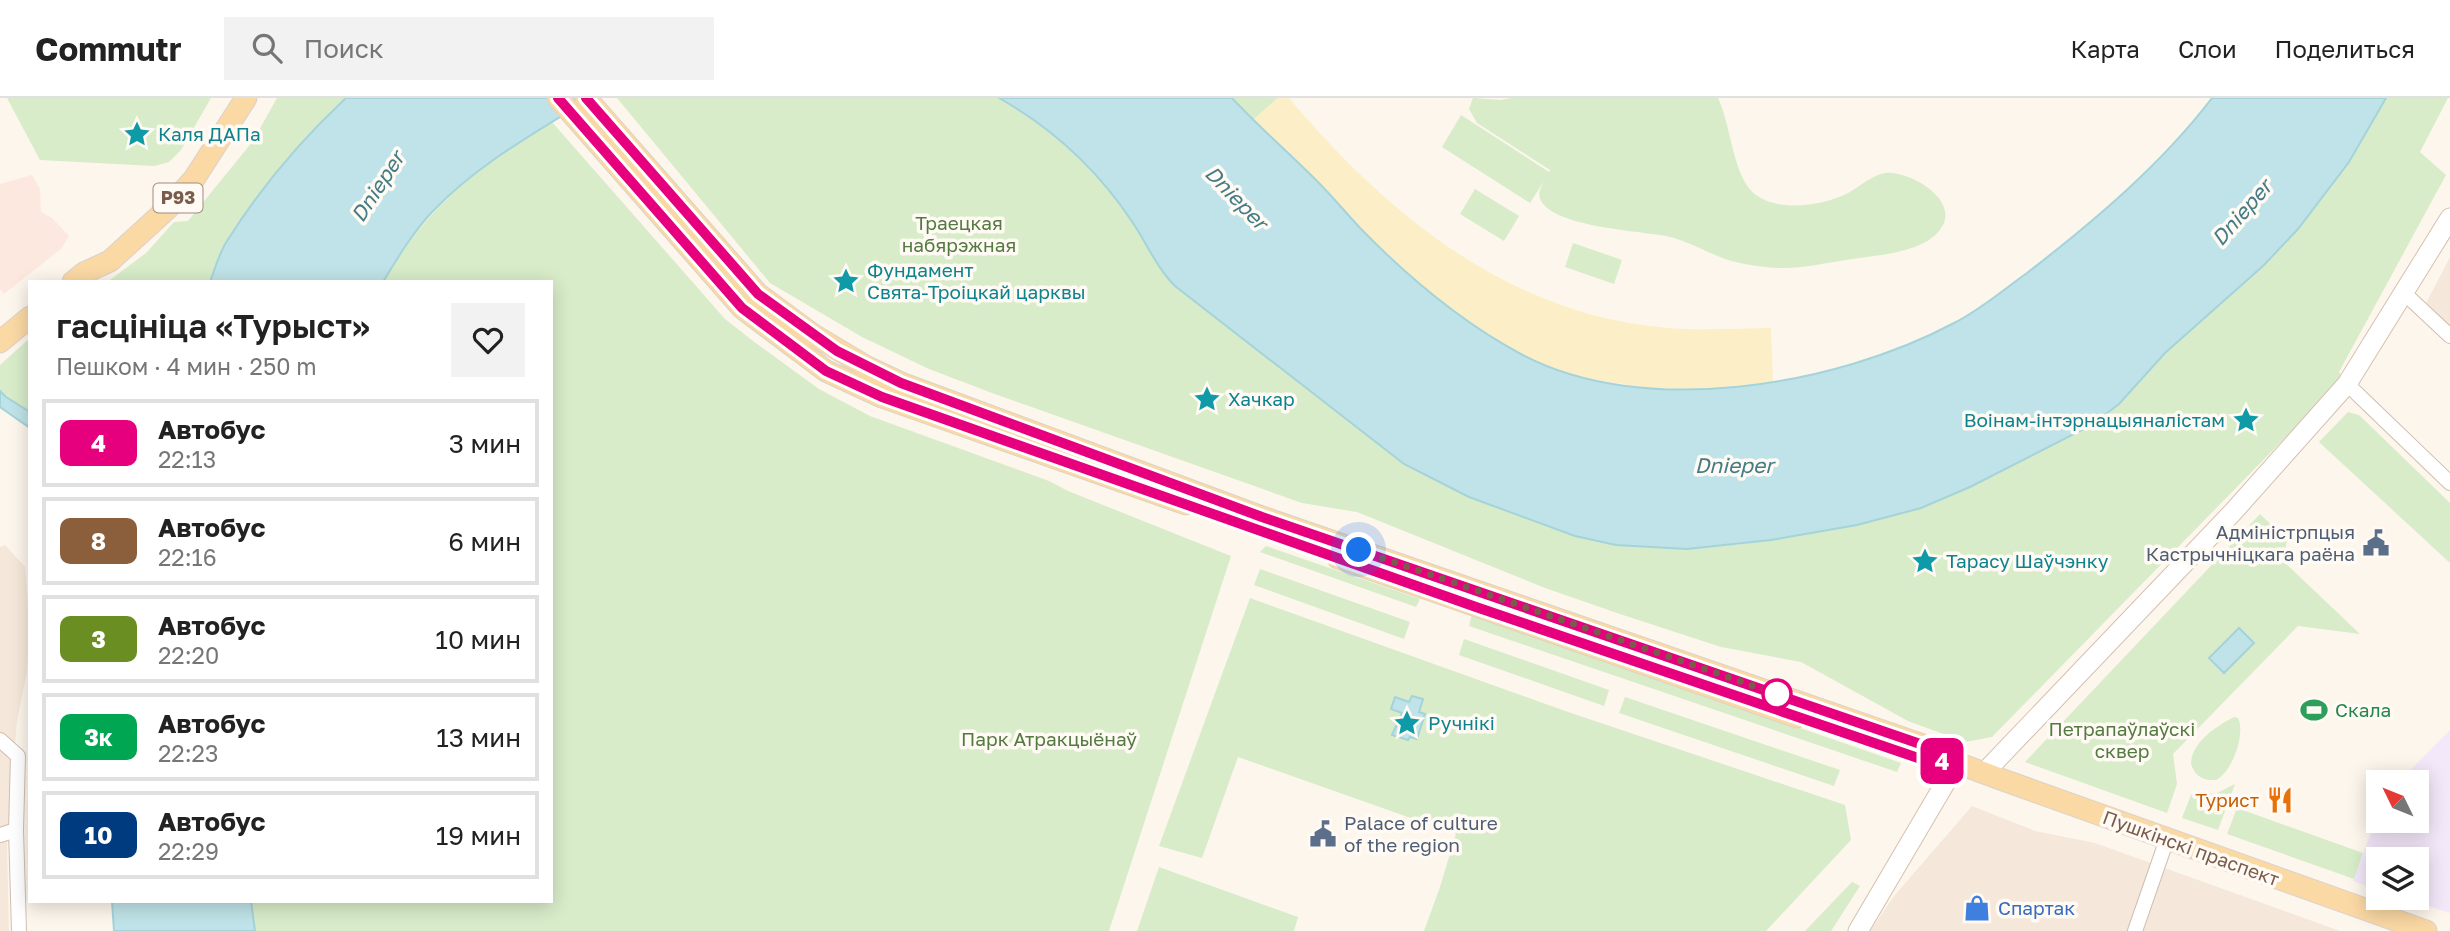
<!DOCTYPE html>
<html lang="ru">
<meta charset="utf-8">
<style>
body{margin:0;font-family:"Golos Text",sans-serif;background:#f2f2f2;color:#222;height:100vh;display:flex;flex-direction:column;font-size:26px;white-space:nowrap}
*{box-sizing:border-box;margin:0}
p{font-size:23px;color:#767676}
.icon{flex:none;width:38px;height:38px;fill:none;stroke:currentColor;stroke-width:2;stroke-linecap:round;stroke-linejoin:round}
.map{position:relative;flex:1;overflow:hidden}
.drawer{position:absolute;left:28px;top:182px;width:525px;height:623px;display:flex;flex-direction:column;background:#fff;border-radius:0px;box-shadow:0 4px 18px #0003}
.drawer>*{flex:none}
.badge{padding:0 14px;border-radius:10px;font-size:24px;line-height:46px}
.needle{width:46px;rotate:313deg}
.buttons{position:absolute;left:2366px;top:672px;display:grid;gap:14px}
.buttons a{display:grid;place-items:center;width:63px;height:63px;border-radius:0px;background:#fff;box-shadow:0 4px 18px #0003;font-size:35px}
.you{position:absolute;width:35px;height:35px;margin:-18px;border:5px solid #fff;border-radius:50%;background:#1a73e8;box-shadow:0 0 0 10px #1a73e833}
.map>.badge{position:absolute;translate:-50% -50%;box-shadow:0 0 0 4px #fff}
.round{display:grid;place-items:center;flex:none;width:74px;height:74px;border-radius:0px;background:#f2f2f2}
.summary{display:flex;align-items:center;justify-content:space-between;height:119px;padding:0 28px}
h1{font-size:33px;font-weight:600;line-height:52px}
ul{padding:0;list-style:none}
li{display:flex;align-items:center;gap:21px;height:88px;margin:0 14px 10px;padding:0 14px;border:4px solid #e0e0e0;border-radius:0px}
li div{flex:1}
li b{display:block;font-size:26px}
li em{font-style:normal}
li .badge{min-width:77px;font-weight:700;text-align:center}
header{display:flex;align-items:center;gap:42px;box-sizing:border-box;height:98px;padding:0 35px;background:#fff;border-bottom:2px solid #e0e0e0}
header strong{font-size:33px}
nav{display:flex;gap:38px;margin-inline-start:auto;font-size:24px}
.search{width:490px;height:63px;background:#f2f2f2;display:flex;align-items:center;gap:18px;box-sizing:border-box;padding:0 24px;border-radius:0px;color:#767676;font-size:26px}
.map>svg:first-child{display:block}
.residential{fill:#f5e8da}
.commercial{fill:#fde8e0}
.education{fill:#f3e8fa}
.green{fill:#d8ecc9}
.sand{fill:#fcefc7}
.water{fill:#bfe3e8;stroke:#a5d3da;stroke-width:2}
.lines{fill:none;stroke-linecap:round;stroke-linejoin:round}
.minor-casing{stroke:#d1beb0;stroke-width:16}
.secondary-casing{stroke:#d6c0b0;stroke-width:21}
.primary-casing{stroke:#dad1cd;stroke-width:23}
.minor{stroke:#fff;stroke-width:14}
.secondary{stroke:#fff;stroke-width:19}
.primary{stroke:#fbd9a5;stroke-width:21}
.line-casing{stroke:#fff;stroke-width:16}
.line{stroke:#e6007e;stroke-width:10}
.walk{stroke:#7a5c4d;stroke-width:7;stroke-dasharray:0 12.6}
.stop-dot{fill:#fff;stroke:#e6007e;stroke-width:3.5}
.labels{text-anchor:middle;stroke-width:7;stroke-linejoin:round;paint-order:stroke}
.shield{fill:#fffaf3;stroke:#a28b7f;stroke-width:2}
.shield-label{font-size:18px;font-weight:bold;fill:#7a5c4d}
.culture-label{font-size:19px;fill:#0d838f;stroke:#fffaf3;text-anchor:start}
.park-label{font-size:19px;fill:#537a41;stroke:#fffaf3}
.service-label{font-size:19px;fill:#4e5e75;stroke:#fffaf3;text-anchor:end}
.leisure-label{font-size:19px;fill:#27864d;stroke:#fffaf3;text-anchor:start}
.food-label{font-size:19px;fill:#c56008;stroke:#fffaf3;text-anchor:end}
.street-label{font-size:19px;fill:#7a5c4d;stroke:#fffaf3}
.shop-label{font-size:19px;fill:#366cbe;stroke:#fffaf3;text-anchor:start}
.water-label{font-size:21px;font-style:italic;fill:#437c86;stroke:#fffaf3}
</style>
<header>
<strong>Commutr</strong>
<div class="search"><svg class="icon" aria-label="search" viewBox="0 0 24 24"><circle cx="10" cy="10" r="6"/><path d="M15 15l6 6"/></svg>Поиск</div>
<nav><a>Карта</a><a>Слои</a><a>Поделиться</a></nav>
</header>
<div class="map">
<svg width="2450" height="833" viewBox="0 0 2450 833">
<rect width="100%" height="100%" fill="#fdf6ec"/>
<g class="residential">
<polygon points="2450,159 2450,247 2420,217"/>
<polygon points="5,447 25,469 30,532 27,573 17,623 7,743 9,833 0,833 0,449"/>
<polygon points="1972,708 2035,733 2095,745 2340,833 1870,833 1894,798"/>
</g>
<polygon class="commercial" points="32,77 40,91 41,114 52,120 69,138 61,151 4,196 0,191 0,86"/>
<polygon class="education" points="2450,632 2450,815 2403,800 2417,800 2417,761 2378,761 2378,792 2353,783 2378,716 2378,723 2417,723 2417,684 2399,684"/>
<g class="green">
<polygon points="7,0 211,0 181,52 169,64 154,68 40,62"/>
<path d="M277,0h69c-44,41 -87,92 -119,143 -8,12 -12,28 -17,41h-103l39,-29 28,-31 14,-1 65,-80z"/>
<path d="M617,0h382c55,31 99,72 134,125 14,21 24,45 42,63l229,178 65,33 106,39 41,9 71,4 56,-5 114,-19 64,-17 49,-21 112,-57 20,-13 63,-64 98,-87 35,-37 51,-67 37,-64h62l-28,54 26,23 -107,197 2,3 -17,23 -332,339 -27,5 -57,-21 -107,-59 -80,-15 -101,-33 -75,-26 -188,-76 -55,-9 -310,-110 -63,-24 -67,-32 -92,-54z"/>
<polygon points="1232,0 1278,0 1253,22"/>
<path d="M1473,0l28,2 10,-2h207c13,26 15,81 38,97 23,17 67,11 92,-2 11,-6 24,-18 37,-20 22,-3 72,24 58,52 -15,29 -69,30 -97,35 -20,3 -42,8 -63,8 -15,0 -37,-3 -52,-7 -22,-7 -42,-20 -65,-25 -27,-5 -110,-9 -125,-35 -4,-8 0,-14 3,-20l-14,22 -88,-56 19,-32 88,57 1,-2 -73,-47 -8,-14z"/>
<path d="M552,24l173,197 28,22 66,48 51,27 179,65 19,10 163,65 -122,375h-854l-4,-30h300v-619h-168c47,-79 92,-113 169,-160z"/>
<polygon points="1475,91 1519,118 1504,143 1460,116"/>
<polygon points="1573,145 1622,162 1614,186 1565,169"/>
<polygon points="30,240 30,314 6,299 0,293 0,267"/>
<polygon points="2348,314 2359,317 2450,405 2450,465 2319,344"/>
<polygon points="2260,416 2287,442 2283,463 2360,536 2298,528 2173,656 2177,686 2167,715 2025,664"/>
<polygon points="1266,448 1420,501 1416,509 1260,454"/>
<polygon points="1260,471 1410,524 1404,541 1254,487"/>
<polygon points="1250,500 1571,615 1845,707 1851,742 1766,833 1424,833 1440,789 1456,736 1238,659 1202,760 1159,748"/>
<polygon points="1472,516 1901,665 1897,674 1469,528"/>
<polygon points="1464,541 1609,592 1604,608 1459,557"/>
<polygon points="1625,599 1840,672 1834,688 1619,615"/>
<path d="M2234,619l4,1c8,16 -6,54 -22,62 -13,1 -21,-4 -25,-16 0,-22 26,-38 43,-47z"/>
<polygon points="2235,686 2218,732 2182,720 2191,697 2217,695"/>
<polygon points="2237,710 2363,755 2354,781 2227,736"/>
<polygon points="1159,769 1298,819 1294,833 1137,833"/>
<polygon points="1852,784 1860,788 1831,833 1805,833"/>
</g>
<path class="sand" d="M1278,0h11c99,117 221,218 380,230 34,3 68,0 102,0l2,54 -69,7 -43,1 -71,-11 -32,-8 -38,-17 -67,-43 -30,-24 -63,-59 -42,-46 -65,-62z"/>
<g class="water">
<path d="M346,0h245c-55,34 -113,66 -158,113 -20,21 -35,46 -50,71h-173c5,-13 9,-29 17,-41 32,-51 75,-102 119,-143z"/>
<path d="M999,0h233c27,29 57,55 85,83 15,15 29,32 44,48 47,48 99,92 158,124 122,67 317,33 435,-30 26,-13 49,-33 73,-50 66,-51 134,-108 185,-175h174l-37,64 -51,67 -35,37 -98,87 -46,51 -17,13 -20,13 -112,57 -49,21 -64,17 -86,15 -84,9 -71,-4 -41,-9 -106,-39 -65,-33 -229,-178c-18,-18 -28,-42 -42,-63 -35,-53 -79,-94 -134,-125z"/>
<polygon points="0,293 6,299 30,314 30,330 0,309"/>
<polygon points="2239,530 2254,545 2224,575 2209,560"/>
<polygon points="1412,598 1423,601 1419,614 1425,616 1417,641 1410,639 1408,642 1392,637 1402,615 1391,611 1395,599 1409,604"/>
<polygon points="112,803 251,803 255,833 114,833"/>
</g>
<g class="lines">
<g class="minor-casing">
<g id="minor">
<polyline points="2403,194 2450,238"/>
<polyline points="2347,286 2450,385"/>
<polyline points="0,642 18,658 16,732 0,737"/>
<polyline points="16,732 19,833"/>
<polyline points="2135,833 2167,741"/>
</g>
</g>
<g class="secondary-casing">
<g id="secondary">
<polyline points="1984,675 2233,414 2347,286 2450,120"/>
<polyline points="1858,833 1957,665"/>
</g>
</g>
<g class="primary-casing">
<g id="primary">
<polyline points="558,0 742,210 826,273 882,299 1186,406"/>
<polyline points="586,0 758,196 812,236 867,269 901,285 1262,419 1926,648 1957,665 2003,682 2426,833"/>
<polyline points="73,184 84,175 110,163 167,111 194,81 246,0"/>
<polyline points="0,244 30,219"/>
<polyline points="1338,460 1797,619"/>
</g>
</g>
<use href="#minor" class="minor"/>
<use href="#secondary" class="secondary"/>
<use href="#primary" class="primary"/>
</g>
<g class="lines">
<g class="line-casing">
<polyline id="line" points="558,0 742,210 826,273 882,299 1476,509 1921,661 1957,665 1926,648 1262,419 901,285 837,253 758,196 586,0"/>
</g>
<use href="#line" class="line"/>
<polyline class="walk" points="1359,452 1777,596"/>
</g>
<defs>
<g id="sight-bare" transform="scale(2.1)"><path d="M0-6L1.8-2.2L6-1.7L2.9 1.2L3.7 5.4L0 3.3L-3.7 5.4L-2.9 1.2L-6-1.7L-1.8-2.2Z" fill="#0f9aa8" stroke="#fffaf3" stroke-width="2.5" paint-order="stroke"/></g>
<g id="civic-bare" transform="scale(2.1)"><path d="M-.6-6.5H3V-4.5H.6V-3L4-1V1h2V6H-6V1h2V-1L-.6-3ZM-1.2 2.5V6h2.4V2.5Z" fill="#5c6f8a" stroke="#fffaf3" stroke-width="2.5" paint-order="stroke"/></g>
<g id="stadium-bare" transform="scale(2.1)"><path d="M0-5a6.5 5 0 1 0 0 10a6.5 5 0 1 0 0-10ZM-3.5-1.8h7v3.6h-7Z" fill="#2e9e5b" stroke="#fffaf3" stroke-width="2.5" paint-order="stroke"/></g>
<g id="restaurant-bare" transform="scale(2.1)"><path d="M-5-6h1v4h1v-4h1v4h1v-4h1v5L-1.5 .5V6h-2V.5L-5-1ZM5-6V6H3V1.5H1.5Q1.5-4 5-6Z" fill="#e8710a" stroke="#fffaf3" stroke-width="2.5" paint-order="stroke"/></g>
<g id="shop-bare" transform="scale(2.1)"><path d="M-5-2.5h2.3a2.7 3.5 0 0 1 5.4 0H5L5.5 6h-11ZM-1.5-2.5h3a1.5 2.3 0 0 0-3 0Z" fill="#3f7fe0" stroke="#fffaf3" stroke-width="2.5" paint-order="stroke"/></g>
</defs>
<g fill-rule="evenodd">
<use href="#sight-bare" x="137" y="36"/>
<use href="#sight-bare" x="846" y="183"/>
<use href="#sight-bare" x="1207" y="301"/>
<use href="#sight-bare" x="2246" y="322"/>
<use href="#civic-bare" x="2376" y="445"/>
<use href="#sight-bare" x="1925" y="463"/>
<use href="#stadium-bare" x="2314" y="612"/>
<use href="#sight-bare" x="1407" y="625"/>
<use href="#restaurant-bare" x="2280" y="702"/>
<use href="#civic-bare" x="1323" y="736"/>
<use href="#shop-bare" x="1977" y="810"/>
</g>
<circle class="stop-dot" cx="1777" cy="596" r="14"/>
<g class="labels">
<rect class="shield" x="153.5" y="85.5" width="49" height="29" rx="5"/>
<g class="shield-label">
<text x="178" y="106">Р93</text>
</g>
<g class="culture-label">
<text x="158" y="43">Каля ДАПа</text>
<text x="867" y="179">Фундамент<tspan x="867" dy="22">Свята-Троіцкай царквы</tspan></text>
<text x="1228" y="308">Хачкар</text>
<text x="2225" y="329" text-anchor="end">Воінам-інтэрнацыяналістам</text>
<text x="1946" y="470">Тарасу Шаўчэнку</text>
<text x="1428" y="632">Ручнікі</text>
</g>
<g class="park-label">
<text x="959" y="132">Траецкая<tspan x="959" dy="22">набярэжная</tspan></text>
<text x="2122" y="638">Петрапаўлаўскі<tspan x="2122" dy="22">сквер</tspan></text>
<text x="1049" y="648">Парк Атракцыёнаў</text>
</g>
<g class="service-label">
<text x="2355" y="441">Адміністрпцыя<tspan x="2355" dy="22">Кастрычніцкага раёна</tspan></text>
<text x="1344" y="732" text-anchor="start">Palace of culture<tspan x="1344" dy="22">of the region</tspan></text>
</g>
<g class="leisure-label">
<text x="2335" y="619">Скала</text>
</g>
<g class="food-label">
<text x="2259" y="709">Турист</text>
</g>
<g class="street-label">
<text transform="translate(2191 750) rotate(20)" y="7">Пушкінскі праспект</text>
</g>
<g class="shop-label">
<text x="1998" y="817">Спартак</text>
</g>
<g class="water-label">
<text transform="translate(378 89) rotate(-57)" y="7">Dnieper</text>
<text transform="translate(1236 100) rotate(46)" y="7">Dnieper</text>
<text transform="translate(2242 115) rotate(-49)" y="7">Dnieper</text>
<text x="1734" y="375">Dnieper</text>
</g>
</g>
</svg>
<div class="buttons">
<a><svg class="needle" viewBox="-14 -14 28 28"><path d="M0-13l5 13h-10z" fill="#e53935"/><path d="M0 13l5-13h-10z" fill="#767676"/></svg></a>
<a><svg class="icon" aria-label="layers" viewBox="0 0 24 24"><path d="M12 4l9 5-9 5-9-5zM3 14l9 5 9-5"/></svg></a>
</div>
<div class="you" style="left:1359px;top:452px"></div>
<b class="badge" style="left:1942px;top:663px;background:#e6007e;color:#fff">4</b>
<section class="drawer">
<div class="summary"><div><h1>гасцініца «Турыст»</h1><p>Пешком · 4 мин · 250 m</p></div><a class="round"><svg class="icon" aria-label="heart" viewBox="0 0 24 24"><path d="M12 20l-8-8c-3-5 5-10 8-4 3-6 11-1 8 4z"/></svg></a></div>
<ul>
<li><span class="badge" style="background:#e6007e;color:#fff">4</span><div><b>Автобус</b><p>22:13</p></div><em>3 мин</em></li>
<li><span class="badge" style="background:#8b5e3c;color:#fff">8</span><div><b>Автобус</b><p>22:16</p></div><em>6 мин</em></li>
<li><span class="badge" style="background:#6b8e23;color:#fff">3</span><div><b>Автобус</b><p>22:20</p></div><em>10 мин</em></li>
<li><span class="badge" style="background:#00a651;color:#fff">3к</span><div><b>Автобус</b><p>22:23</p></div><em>13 мин</em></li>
<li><span class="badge" style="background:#003b80;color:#fff">10</span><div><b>Автобус</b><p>22:29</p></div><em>19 мин</em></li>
</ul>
</section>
</div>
